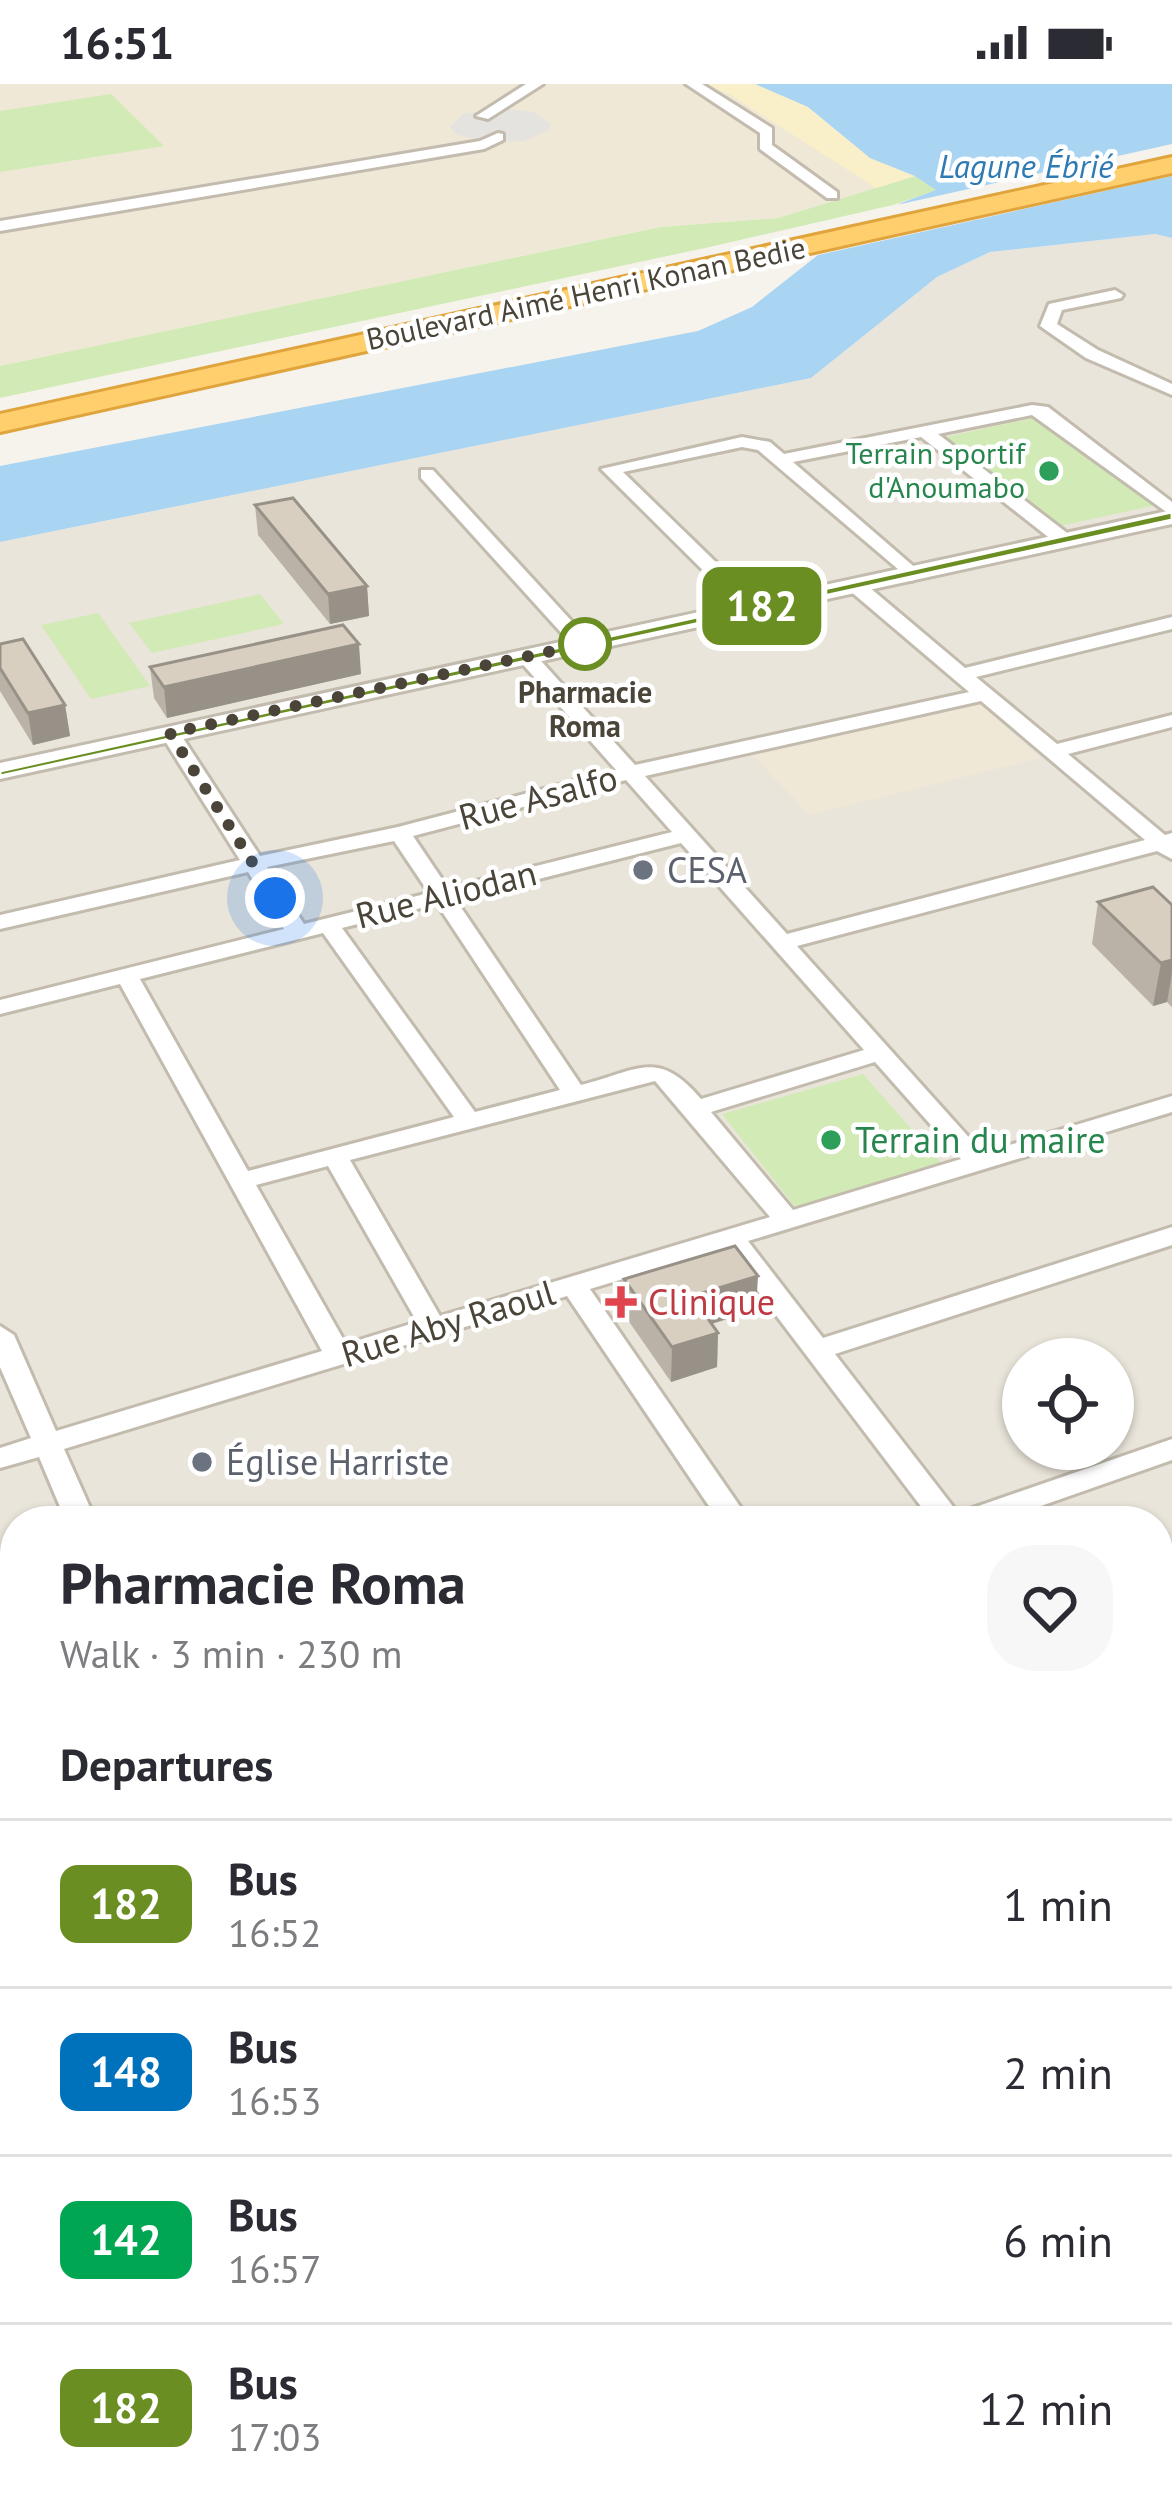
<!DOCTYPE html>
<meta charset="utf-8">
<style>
body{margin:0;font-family:"PT Sans",sans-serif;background:#f7f7f7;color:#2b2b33;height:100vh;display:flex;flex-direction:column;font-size:45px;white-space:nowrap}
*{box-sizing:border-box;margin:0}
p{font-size:39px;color:#7c7c81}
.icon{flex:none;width:66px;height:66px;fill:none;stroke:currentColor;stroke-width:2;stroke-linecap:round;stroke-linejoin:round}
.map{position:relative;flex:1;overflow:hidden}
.details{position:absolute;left:0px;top:1422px;width:1173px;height:1011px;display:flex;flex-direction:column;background:#fff;border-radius:48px 48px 0 0;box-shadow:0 3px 9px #0004}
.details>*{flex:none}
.badge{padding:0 24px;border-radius:18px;font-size:42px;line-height:78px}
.buttons{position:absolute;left:1002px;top:1254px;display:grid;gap:24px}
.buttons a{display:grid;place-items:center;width:132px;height:132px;border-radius:50%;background:#fff;box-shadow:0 3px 9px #0004;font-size:60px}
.you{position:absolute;width:60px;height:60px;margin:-30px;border:9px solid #fff;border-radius:50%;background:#1a73e8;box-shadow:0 0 0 18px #1a73e833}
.map>.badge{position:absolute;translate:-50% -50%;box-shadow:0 0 0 6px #fff}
h2{padding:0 60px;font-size:45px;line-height:108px}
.round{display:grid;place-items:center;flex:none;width:126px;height:126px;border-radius:48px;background:#f7f7f7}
.summary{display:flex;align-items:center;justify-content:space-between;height:204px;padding:0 60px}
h1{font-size:57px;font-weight:700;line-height:90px}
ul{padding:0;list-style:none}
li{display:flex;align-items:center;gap:36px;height:168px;padding:0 60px;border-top:3px solid #e1e1e2}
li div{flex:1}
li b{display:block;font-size:45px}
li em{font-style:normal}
li .badge{min-width:132px;font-weight:700;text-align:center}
.status{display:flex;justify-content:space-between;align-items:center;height:84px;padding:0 60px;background:#fff;direction:ltr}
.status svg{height:33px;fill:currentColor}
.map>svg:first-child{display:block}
.residential{fill:#eae5da;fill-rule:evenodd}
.education{fill:#efe8d6}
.green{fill:#d2eab5}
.sand{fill:#f9efc9}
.parking{fill:#e5e3e0}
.water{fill:#a9d4f2}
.pier{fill:#f6f3ec}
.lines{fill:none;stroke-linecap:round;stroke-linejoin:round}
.minor-casing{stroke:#c2bbae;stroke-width:6}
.tertiary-casing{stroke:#c2bbae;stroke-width:6}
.motorway-casing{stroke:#e0a43c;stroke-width:6}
.minor{fill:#fff;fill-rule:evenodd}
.tertiary{fill:#fff;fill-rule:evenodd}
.motorway{fill:#ffcf6e;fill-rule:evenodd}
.wall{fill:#bab2a6}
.shaded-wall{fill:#979187}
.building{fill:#d8cfc1;stroke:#979187;stroke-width:3}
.line{fill:#6b8e23;stroke:#fff;stroke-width:3}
.walk{stroke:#4b4439;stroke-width:12;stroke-dasharray:0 21.6}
.leisure-dot{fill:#2e9e5b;stroke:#fff;stroke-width:4.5}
.stop-dot{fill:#fff;stroke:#6b8e23;stroke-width:6}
.worship-dot{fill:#6b7280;stroke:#fff;stroke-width:4.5}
.health-dot{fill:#e0444e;stroke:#fff;stroke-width:4.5}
.labels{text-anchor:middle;stroke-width:9;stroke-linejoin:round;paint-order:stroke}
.far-street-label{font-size:30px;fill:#4b4439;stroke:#fff}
.far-leisure-label{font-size:30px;fill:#27864d;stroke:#fff;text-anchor:end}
.far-stop-label{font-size:30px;font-weight:bold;fill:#4b4439;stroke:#fff}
.far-water-label{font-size:33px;font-style:italic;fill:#2e7ab2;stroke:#fff}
.street-label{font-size:36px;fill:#4b4439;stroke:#fff}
.worship-label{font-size:36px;fill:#5b616d;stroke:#fff;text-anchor:start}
.leisure-label{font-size:36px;fill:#27864d;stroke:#fff;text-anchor:start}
.health-label{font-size:36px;fill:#be3a42;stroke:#fff;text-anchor:start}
</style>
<div class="status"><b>16:51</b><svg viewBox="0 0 49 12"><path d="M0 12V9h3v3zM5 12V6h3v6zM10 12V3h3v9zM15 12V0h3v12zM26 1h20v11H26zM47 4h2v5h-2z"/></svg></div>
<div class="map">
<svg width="1172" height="2432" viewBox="0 0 1172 2432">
<rect width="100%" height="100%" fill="#f6f3ec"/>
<path class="residential" d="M1155,150l17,4v2278h-1172v-1974l811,-164 126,-101 53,-25zM1023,1275h90v90h-90zM15,1437h1143v981h-1143z"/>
<g class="education">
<polygon points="0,0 746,0 870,74 915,92 778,134 659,143 0,282"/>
<polygon points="976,617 1040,674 810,731 752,671"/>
</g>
<g class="green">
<polygon points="111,10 164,62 0,88 0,27"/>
<polygon points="915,92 937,106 893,121 705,164 0,314 0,282 660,143 778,134"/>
<polygon points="1038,333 1156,421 1060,442 945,353"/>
<polygon points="260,510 284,540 152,569 129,539"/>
<polygon points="98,529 150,602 91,615 41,541"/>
<polygon points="863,990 943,1081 797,1125 722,1030"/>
</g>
<polygon class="sand" points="705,0 755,0 808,23 870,74 915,92 876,104 729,10"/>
<polygon class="parking" points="497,24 533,28 551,40 549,46 524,57 484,58 455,50 450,43 463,30"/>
<polygon class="water" points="755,0 1172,0 1172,154 1155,150 990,168 937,193 811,294 0,458 0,382 698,247 752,223 818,171 901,119 936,106 915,92 870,74 808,23"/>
<polygon class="pier" points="1172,60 1172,92 805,174 883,124"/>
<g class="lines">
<g class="minor-casing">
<g id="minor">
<polygon points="526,0 543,0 488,35 476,32"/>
<polygon points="686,0 702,0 772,44 772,61 837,108 837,114 827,114 760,65 760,49"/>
<polygon points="498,49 503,50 503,56 484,65 0,147 0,137 480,57"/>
<polygon points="1115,206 1123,211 1121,214 1062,226 1057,240 1098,266 1172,300 1172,311 1086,274 1040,242 1049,220"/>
<polygon points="1032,321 1048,323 1172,418 1172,432 1032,331 938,350 1071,452 1071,460 1057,460 921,353 793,378 919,487 921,491 912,497 758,366 742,363 623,388 759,520 759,528 745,528 601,385 742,353 770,358 784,370"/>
<polygon points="421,386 433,386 589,556 589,564 575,564 421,394"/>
<path d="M849,498h14l102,86 207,-51v12l-196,48 81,67 115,-29v12l-104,27 97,81 7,-2v26l-15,-8 -360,95 186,207 189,-57v16l-424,129 75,97 349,-111v18l-337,109 123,159 214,-74v21l-174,61h-66l-207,-273 -135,41 160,232h-31l-152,-225 -503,153 32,72h-30l-27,-64 -39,11v-20l31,-10 -31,-71v-41l14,9 42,96 266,-80 -202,-367 -120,30v-14l284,-71 -36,-57 -248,57v-14l240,-55 -80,-127 3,-4h14l83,127 138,-29 218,-57 -97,-110 -3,-4 10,-6 7,2 102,113 334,-73 -120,-102zM981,617l164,139 -358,94 -142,-158zM626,696l46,52 -224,56 -35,-52zM394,757l35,52 -125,31 -37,-57zM681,759l183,207 -163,49c-43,-51 -62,-29 -120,-14l-125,-185zM437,820l123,186 -85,22 -133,-184zM323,849l131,184 -206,54 -108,-192zM875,978l86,97 -168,51 -82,-98zM655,997l115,136 -330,99 -90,-156zM328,1082l89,156 -71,22 -90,-159z"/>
<polygon points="1172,1474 1172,1497 1158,1501 1158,1478"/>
<polygon points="1158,1564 1172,1571 1172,1605 1158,1598"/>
<polygon points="15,1752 15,1780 0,1785 0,1757"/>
<polygon points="1172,2033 1172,2066 1158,2071 1158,2038"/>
<polygon points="15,2134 15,2169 0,2174 0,2139"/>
<polygon points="1158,2313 1172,2319 1172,2374 1158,2369"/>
<polygon points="285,2418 351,2418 345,2432 279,2432"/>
<polygon points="376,2418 416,2418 421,2432 381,2432"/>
<polygon points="840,2418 882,2418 888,2432 846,2432"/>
</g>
</g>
<g class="tertiary-casing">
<polygon id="tertiary" points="1172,426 1172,440 0,695 0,679"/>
</g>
<g class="motorway-casing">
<polygon id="motorway" points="1172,73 1172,89 0,348 0,330"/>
</g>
<use href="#minor" class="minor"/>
<use href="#tertiary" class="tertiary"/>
<use href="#motorway" class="motorway"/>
</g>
<g class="wall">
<polygon points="255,421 367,502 369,532 330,540 258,451"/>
<polygon points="0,560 65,621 70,652 33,661 0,607"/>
<polygon points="150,583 361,590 167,634 154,614"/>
<polygon points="1098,818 1172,821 1172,923 1167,918 1153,922 1092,860"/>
<polygon points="624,1195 756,1226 712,1240 718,1249 717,1283 671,1298 623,1229"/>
</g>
<g class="shaded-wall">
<polygon points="367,502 369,532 330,540 328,510"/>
<polygon points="359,560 361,590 167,634 164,603"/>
<polygon points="65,621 70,652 33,661 28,629"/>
<polygon points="1172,876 1172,889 1167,918 1153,922 1161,879"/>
<polygon points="758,1192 756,1226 691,1246 692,1212"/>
<polygon points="718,1249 717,1283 671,1298 672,1263"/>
</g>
<g class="building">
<polygon points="293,414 367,502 328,510 255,421"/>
<polygon points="343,541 359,560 164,603 150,583"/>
<polygon points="23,555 65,621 28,629 0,584 0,560"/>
<polygon points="1153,803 1172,821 1172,876 1161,879 1098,818"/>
<polygon points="735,1162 758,1192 692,1212 718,1249 672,1263 624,1195"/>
</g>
<polygon class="line" points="1172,428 1172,436 0,692 0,687"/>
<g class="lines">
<polyline class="walk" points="275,814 170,649 585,560"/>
</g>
<g class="leisure-dot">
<circle cx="1049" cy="387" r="12"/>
<circle cx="831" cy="1056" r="12"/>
</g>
<circle class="stop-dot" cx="585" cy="560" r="24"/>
<g class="worship-dot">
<circle cx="643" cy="786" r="12"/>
<circle cx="202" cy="1378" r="12"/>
</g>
<path class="health-dot" d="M615 1200h12v12h12v12h-12v12h-12v-12h-12v-12h12z"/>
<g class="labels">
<g class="far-street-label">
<text transform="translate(586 210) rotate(-12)" y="10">Boulevard Aimé Henri Konan Bedie</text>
</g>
<g class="far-leisure-label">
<text x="1025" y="380">Terrain sportif<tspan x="1025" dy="34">d'Anoumabo</tspan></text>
</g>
<g class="far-stop-label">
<text x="585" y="619">Pharmacie<tspan x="585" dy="34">Roma</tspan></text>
</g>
<g class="far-water-label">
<text x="1026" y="94">Lagune Ébrié</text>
</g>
<g class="street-label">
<text transform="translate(538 713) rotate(-15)" y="13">Rue Asalfo</text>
<text transform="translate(446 810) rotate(-14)" y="13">Rue Aliodan</text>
<text transform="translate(448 1239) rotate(-17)" y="13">Rue Aby Raoul</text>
</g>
<g class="worship-label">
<text x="667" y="799">CESA</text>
<text x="226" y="1391">Église Harriste</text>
</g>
<g class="leisure-label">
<text x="855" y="1069">Terrain du maire</text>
</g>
<g class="health-label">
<text x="648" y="1231">Clinique</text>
</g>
</g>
</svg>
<div class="buttons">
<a><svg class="icon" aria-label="locate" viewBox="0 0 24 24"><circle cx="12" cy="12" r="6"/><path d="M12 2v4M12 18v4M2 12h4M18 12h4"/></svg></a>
</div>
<div class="you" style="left:275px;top:814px"></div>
<b class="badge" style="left:762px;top:522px;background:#6b8e23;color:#fff">182</b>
<section class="details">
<div class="summary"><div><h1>Pharmacie Roma</h1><p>Walk · 3 min · 230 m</p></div><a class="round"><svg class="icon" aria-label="heart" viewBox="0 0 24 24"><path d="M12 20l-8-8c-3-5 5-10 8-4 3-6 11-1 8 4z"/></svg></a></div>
<h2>Departures</h2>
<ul>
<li><span class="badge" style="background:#6b8e23;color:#fff">182</span><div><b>Bus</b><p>16:52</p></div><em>1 min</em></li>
<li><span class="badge" style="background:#0072bc;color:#fff">148</span><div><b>Bus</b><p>16:53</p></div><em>2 min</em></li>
<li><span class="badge" style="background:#00a651;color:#fff">142</span><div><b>Bus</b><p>16:57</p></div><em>6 min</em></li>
<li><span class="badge" style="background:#6b8e23;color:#fff">182</span><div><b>Bus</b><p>17:03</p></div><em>12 min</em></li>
</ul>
</section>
</div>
